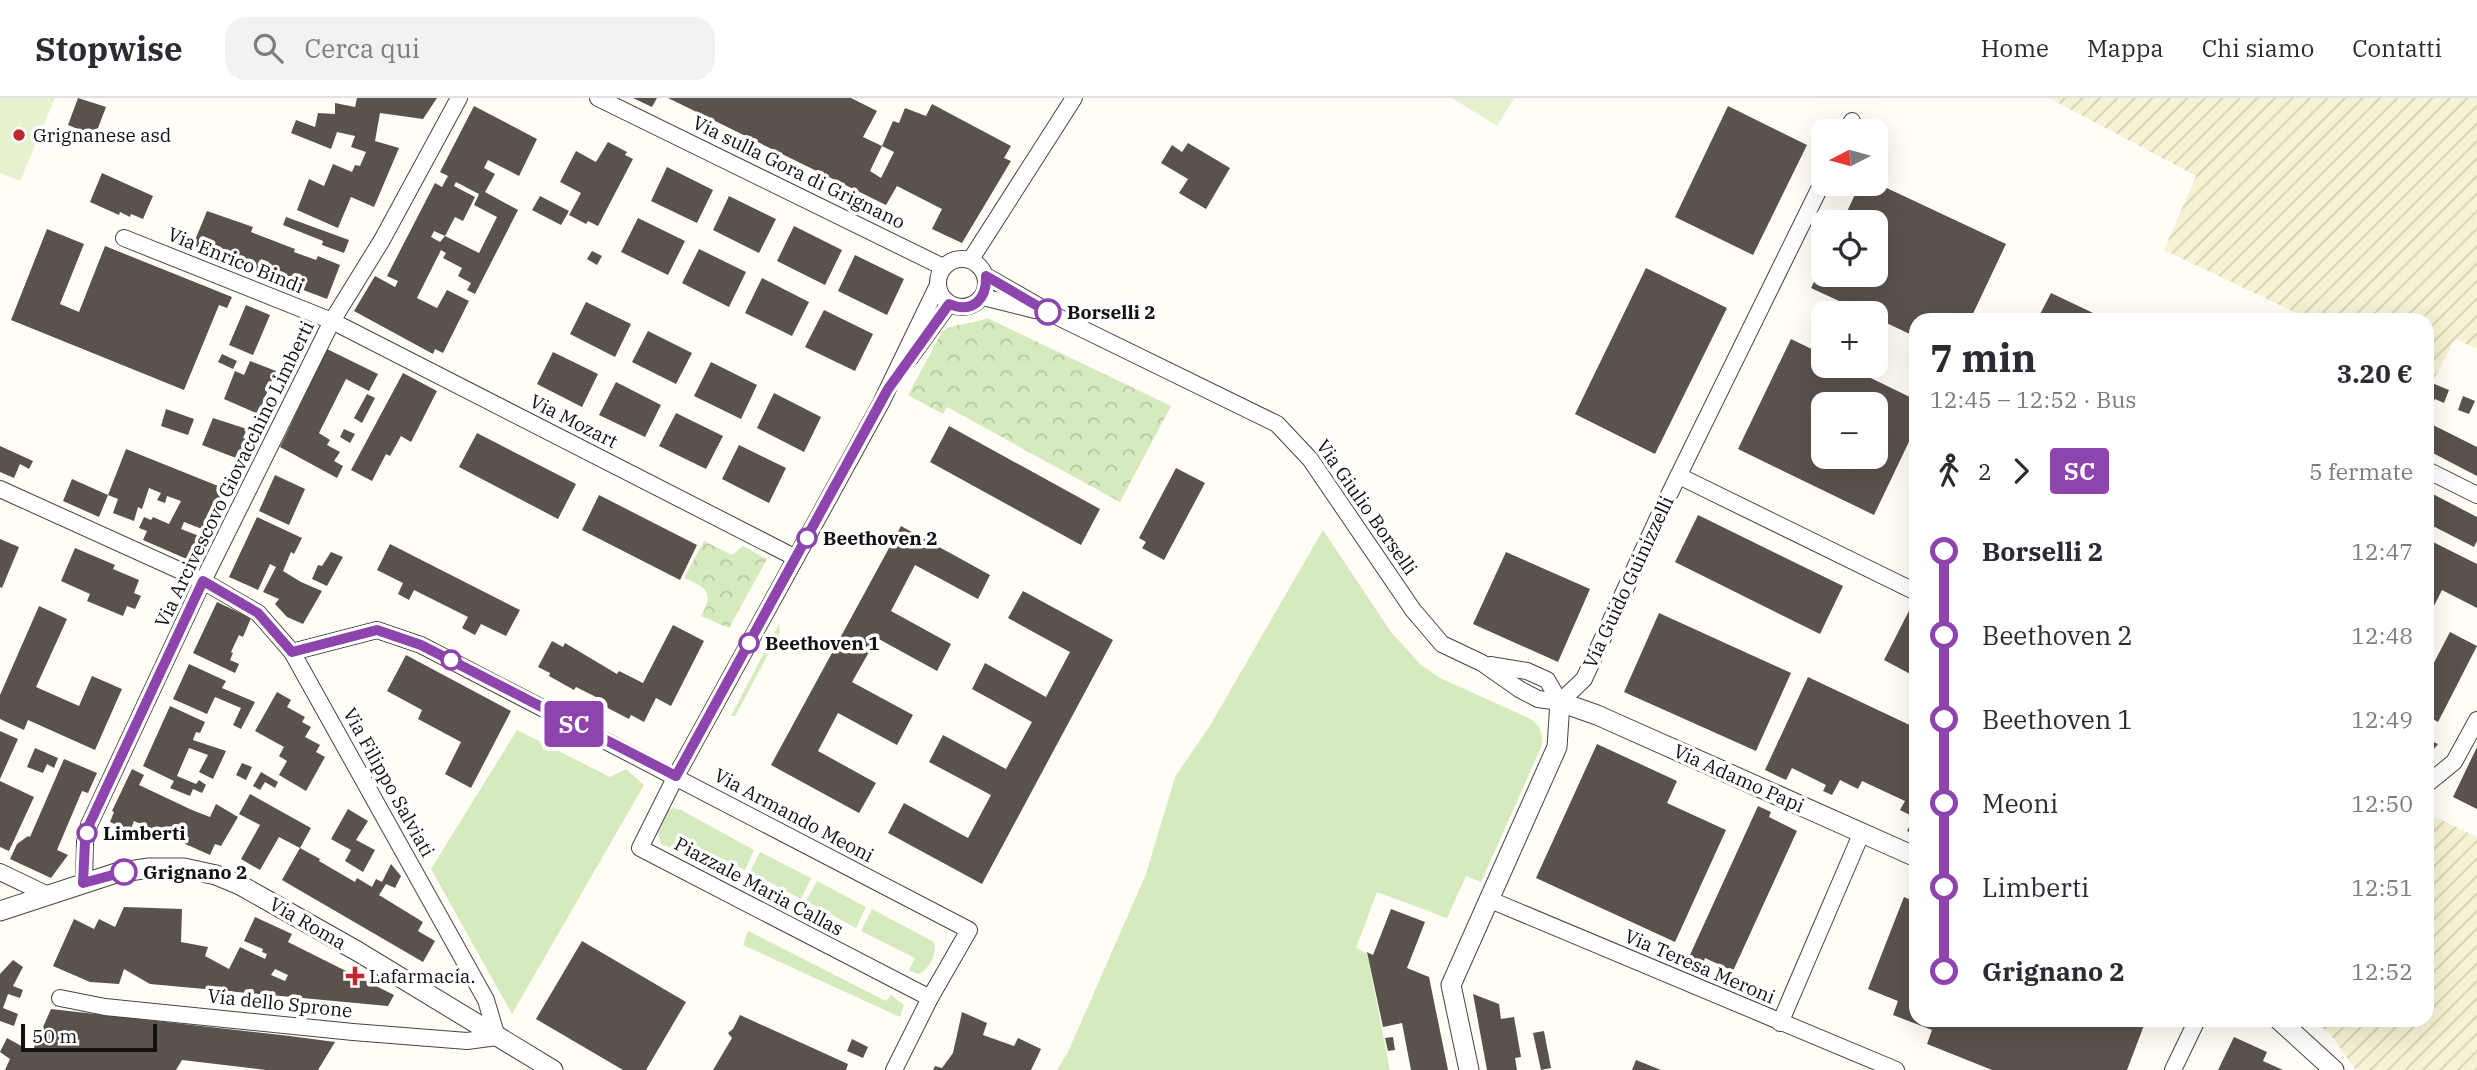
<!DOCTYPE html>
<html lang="it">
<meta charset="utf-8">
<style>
body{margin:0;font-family:"IBM Plex Serif",serif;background:#f2f2f3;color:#2b2b33;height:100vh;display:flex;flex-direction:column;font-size:26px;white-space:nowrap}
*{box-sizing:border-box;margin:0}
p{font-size:23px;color:#7c7c81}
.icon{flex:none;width:38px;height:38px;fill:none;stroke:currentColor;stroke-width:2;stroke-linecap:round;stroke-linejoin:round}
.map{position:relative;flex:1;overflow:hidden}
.sheet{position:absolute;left:1909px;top:215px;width:525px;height:714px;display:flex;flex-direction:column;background:#fff;border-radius:21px;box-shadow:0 7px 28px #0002}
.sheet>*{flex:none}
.badge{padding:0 14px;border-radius:5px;font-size:24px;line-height:46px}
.needle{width:46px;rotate:264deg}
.controls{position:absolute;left:1811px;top:21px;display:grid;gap:14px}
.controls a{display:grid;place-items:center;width:77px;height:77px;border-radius:14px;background:#fff;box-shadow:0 7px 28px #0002;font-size:35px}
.scale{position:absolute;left:21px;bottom:18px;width:136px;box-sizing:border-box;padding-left:7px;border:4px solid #111;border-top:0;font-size:19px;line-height:24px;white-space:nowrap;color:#111;-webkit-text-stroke:5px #fff;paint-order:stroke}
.map>.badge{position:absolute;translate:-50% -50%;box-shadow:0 0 0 4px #fff}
.legs{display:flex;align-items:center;gap:10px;height:77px;padding:0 21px;font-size:23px}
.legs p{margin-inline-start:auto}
.headline{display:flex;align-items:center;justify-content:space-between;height:119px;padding:0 21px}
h1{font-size:38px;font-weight:800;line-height:52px}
ul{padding:0 21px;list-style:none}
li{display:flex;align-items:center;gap:24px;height:84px;font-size:26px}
li i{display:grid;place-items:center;width:10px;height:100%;margin:0 9px;background:currentColor}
li i::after{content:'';width:18px;height:18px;margin:-9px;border:5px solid;border-radius:50%;background:#fff}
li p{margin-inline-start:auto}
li:first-child i{background:linear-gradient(#0000 50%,currentColor 0)}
li:last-child i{background:linear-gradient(currentColor 50%,#0000 0)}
header{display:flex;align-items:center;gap:42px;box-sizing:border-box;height:98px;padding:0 35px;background:#fff;border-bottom:2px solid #e1e1e2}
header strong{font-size:33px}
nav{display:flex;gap:38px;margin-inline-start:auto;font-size:24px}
.search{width:490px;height:63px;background:#f2f2f3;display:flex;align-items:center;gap:18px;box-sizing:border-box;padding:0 24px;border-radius:21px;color:#7c7c81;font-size:26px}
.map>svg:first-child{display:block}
.farmland{fill:url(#farmland-furrows)}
.grass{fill:#d5ebbd}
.park{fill:url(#park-crowns)}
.pitch{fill:#e6f2cf}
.building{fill:#5a524d;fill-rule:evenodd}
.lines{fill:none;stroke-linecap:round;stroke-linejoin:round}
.minor-casing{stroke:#444;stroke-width:18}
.tertiary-casing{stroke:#444;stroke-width:21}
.minor{stroke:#fff;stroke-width:16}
.tertiary{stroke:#fff;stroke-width:19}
.line-1-casing{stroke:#fff;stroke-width:16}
.line-1{stroke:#8e44ad;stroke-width:10}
.poi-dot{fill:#c4262e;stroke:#fff;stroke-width:2.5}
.stop-1-dot{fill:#fff;stroke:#8e44ad;stroke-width:3.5}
.labels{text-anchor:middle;stroke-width:7;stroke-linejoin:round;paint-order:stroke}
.poi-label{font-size:19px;fill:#111;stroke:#fff;text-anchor:start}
.street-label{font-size:19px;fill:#111;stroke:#fff}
.stop-label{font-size:19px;font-weight:bold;fill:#111;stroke:#fff;text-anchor:start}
</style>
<header>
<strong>Stopwise</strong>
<div class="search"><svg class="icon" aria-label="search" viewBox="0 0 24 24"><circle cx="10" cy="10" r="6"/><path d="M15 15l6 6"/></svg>Cerca qui</div>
<nav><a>Home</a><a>Mappa</a><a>Chi siamo</a><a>Contatti</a></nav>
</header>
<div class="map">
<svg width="2477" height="972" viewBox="0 0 2477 972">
<defs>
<pattern id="farmland-furrows" width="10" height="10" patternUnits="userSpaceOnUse" patternTransform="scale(1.75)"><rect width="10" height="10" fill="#f6f3d4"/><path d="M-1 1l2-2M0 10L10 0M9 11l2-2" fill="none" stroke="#d2cfb5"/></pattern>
<pattern id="park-crowns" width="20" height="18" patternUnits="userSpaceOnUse" patternTransform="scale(1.75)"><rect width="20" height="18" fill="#d5ebbd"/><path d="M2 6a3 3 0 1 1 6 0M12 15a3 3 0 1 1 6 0" fill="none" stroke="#b6c8a1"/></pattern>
</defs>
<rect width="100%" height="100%" fill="#fffdf5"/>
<g class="farmland">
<polygon points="2049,0 2477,0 2477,251 2455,241 2434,281 2427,278 2427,222 2311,222 2164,152 2196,78"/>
<polygon points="2433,718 2477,739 2477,972 2356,972 2330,936 2312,922 2427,922 2427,727"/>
</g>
<g class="grass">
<path d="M1323,432l68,102 30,33 19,13 91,41c10,8 11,13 11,26l-61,137 -15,-6 -19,42 -70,-26 -21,56 11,5 23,117h-333l11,-18 78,-178 29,-97 36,-53z"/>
<polygon points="779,526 780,534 738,613 735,618 731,618"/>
<polygon points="517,632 610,679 626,671 644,687 512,916 431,771"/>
<polygon points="673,710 681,712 754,752 745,772 680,740 673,751 661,746 658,734 669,712"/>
<polygon points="760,754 811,780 801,801 750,774"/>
<polygon points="817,783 866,809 856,830 806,803"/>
<path d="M872,811l62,33c4,11 -5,28 -16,32l-9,-4 6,-12 -54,-27z"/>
<polygon points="748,833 886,903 891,897 904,907 900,919 743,847"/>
</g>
<g class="park">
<path d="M987,220l184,88 -51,96 -173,-95 -4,7 -35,-19 34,-63c13,-10 30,-7 45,-14z"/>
<path d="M704,443l28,14 11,-9 24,13 -38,69 -28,-12c14,-24 5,-29 -17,-38z"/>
</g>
<g class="pitch">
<polygon points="0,0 55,0 20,83 0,75"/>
<polygon points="1452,0 1514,0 1497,28"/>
</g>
<g class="building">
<polygon points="78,0 106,9 95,38 68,27"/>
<polygon points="357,0 437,0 423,21 380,15 375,43 399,50 374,109 351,99 338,130 297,112 309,81 324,88 333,66 352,74 355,67 360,68 366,54 351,49 355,38 337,34 331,51 291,35 296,22 315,29 318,15 335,16 335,5 355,9"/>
<polygon points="633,0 657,0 652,9"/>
<polygon points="668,0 851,0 877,13 863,39 882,48 870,73 881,80 894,54 882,48 893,23 899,25 905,10 926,18 932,6 1011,48 1004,60 1011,63 962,145 932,131 942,111 897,88 886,107"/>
<path d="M474,8l63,33 -18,37 -31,-16 -4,8 11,6 -10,18 33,18 -43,84 -8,-4 4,-7 -13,-7 4,-8 -19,-10 3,-5 -5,-3 -24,48 20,10 10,-18 22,11 -26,52 -8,-4 -2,5 -79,-43 21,-35 20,11 3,-6 -11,-5 48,-93 7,4 6,-11 -8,-4zM456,84l23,12 -5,11 23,12 -18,36 -34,-17 -5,6 -9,-5 3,-6 11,5 10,-19 8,4 12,-24 -21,-11z"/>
<polygon points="1728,8 1807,47 1753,157 1675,119"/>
<polygon points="608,44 627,54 625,57 633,61 598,128 588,123 586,126 569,117 581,95 560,84 576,53 596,64"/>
<polygon points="1188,45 1230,70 1206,111 1179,95 1188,81 1161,65 1172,47 1182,54"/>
<polygon points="667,69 713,92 697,125 651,103"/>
<polygon points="102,75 153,98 143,121 131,116 130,119 120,114 119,117 90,104"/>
<polygon points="1876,85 2006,146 1970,222 1916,222 1916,239 1876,220 1876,215 1865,215 1811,190 1824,164 1824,177 1876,177 1876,124 1842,124 1860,86"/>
<polygon points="540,98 569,113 561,127 532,112"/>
<polygon points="729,98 776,121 759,155 713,132"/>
<polygon points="207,113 253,129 251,134 295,151 294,154 316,162 318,158 340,167 327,201 264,177 269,164 261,161 257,173 193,147"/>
<polygon points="286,119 349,142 344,155 322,147 323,143 283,127"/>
<polygon points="638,120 685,143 668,177 621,154"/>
<polygon points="794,128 842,152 825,187 777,163"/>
<polygon points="47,131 84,146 60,206 79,214 105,148 232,199 227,210 219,207 184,292 11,222"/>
<polygon points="699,151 746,174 729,209 682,185"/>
<polygon points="592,153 602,158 597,167 587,161"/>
<polygon points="855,157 904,181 887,217 838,193"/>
<polygon points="1646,170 1727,210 1655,356 1575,316"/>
<polygon points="762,180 809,204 792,238 745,215"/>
<polygon points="2051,195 2108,222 2037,222"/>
<polygon points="586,204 631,226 615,259 570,236"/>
<polygon points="246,207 270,217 253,257 229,247"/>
<polygon points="824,212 873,236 855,273 805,249"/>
<polygon points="648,233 692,255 676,286 632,264"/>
<path d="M1791,241l33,16v11h22l70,34v27l-42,88 -136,-66zM1824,306h52v53h-52z"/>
<polygon points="327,251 378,276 369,293 346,281 319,335 330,342 327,347 340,354 334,363 343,368 337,380 280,349"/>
<polygon points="553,254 598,276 582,309 537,286"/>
<polygon points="222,256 237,263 233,271 218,264"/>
<polygon points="250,263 276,273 258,316 224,301 235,273 244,277"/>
<polygon points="711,264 757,287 741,321 694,298"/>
<polygon points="403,275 437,293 411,344 401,338 390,358 386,356 372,383 351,372"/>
<polygon points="2427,283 2449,292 2444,305 2435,301 2432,307 2427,305"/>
<polygon points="616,284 661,307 645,339 599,317"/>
<polygon points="774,295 821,319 804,354 757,330"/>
<polygon points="367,296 375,300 362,325 354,320"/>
<polygon points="2463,298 2475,303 2469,316 2458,312"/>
<polygon points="166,311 194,321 188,337 161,328"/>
<polygon points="676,315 723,338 706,371 659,348"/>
<polygon points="213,320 247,331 243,340 252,343 244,363 202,347"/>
<polygon points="2427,324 2477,349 2477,378 2427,352"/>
<polygon points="949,328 1100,411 1081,447 930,364"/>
<polygon points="344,331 355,336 350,345 340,339"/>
<polygon points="477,335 576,386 558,421 459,369"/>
<polygon points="739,347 786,370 769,405 722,381"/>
<polygon points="0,348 33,363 29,371 20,366 14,380 0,374"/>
<polygon points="126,351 228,392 223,405 214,403 202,431 184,424 181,431 199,438 189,462 143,442 147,433 139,430 144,419 151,422 153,419 169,426 181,403 167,398 165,405 157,402 161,395 149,390 142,411 138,409 134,423 113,415 118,401 108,397"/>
<polygon points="1176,370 1205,385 1164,462 1142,450 1146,444 1139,440"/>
<polygon points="275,377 305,391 289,427 259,413"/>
<polygon points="72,381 108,397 99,419 63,403"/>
<polygon points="2427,393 2477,419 2477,443 2474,449 2427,425"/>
<polygon points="599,397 697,447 680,482 582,432"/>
<polygon points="1698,417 1843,488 1820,536 1675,464"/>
<polygon points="257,419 302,440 294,456 291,454 283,473 301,484 322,493 303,526 287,519 275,506 279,501 263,494 276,469 270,466 258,492 229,479"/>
<polygon points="901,428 990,477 978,501 915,467 891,513 951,546 937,573 877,540 852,584 913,617 897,647 838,615 818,653 876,685 859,715 771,667"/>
<polygon points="0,441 19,449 2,490 0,489"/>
<polygon points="2427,441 2477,466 2477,510 2442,492 2427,522"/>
<polygon points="390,446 520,512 506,538 481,526 475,537 462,530 468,519 414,492 409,502 398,496 403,485 377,472"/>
<polygon points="75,450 115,467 113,471 139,482 134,495 141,498 135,511 127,508 123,518 87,503 90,496 61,483"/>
<polygon points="331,454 343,459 327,488 312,481 318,467 322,468"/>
<polygon points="1506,454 1590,491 1558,564 1473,526"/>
<polygon points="1023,493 1113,542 982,786 888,735 904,705 968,740 991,697 929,664 943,637 1006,671 1032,624 972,591 985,565 1046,599 1070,554 1008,520"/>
<polygon points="1916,499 1916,579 1884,562"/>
<polygon points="217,504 251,520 243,539 239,537 231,554 233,555 230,562 239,566 235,575 193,555"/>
<polygon points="39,508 67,521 36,589 79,608 92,578 122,591 95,652 28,622 24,632 0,621 0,597"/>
<polygon points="1659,515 1791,575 1756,653 1624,594"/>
<polygon points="673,527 704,543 671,608 656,600 644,624 631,617 629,621 602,607 604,603 576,589 574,592 549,578 550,575 538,569 552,543 563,549 565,545 617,576 619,573 643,585"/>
<polygon points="2450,534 2477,548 2438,624 2427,618 2427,578"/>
<polygon points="406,557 511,613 471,690 445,676 461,644 418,621 422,612 387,593"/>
<polygon points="189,566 226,583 222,590 255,604 241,631 233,627 241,610 215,599 207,616 173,601"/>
<polygon points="1808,579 1916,630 1916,737 1907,733 1914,719 1900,712 1905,703 1862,683 1858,691 1840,682 1832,697 1823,693 1826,687 1792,670 1786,682 1765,672"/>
<polygon points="277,594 291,602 287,609 305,619 302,624 311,629 305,639 320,647 316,654 325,659 306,693 279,677 287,663 279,658 284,649 255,633"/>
<polygon points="170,608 205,624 200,635 196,634 193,642 226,653 213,681 199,674 208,657 189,650 177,678 196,686 199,682 206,687 202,695 193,691 190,698 170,690 174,683 143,668"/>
<polygon points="0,633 18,641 0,681"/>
<polygon points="2427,641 2438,646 2427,660"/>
<polygon points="1597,646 1677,683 1667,705 1726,732 1675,844 1536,780"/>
<polygon points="2477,649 2477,711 2453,699"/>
<polygon points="35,650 58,660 54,670 47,666 43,675 27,669"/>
<polygon points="64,661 97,675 88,695 82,693 57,752 68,757 51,780 10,761 17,746 28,738 30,739"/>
<polygon points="242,665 252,669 246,682 236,677"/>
<polygon points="132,671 144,677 139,687 192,712 210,719 216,706 238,719 221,748 215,746 210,757 134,723 130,733 110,724 114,714 112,713"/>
<polygon points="261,674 278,684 275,690 265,684 260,692 253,688"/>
<polygon points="0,683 34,699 9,753 0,749"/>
<polygon points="250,696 311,730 300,750 279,739 260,772 241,761 260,727 239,716"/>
<polygon points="1758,708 1771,714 1769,719 1797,733 1733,873 1705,860 1703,866 1689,859"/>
<polygon points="348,711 368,723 356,742 375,752 363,774 345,763 351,752 331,741"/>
<polygon points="300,750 320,761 319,763 355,784 357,780 372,789 376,781 382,784 391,766 401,778 395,790 386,786 379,797 423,824 418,833 435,843 423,864 282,782"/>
<polygon points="1904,799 1916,804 1916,922 2146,922 2127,972 1992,972 1927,946 1932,932 1893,917 1898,903 1868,891"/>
<path d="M124,809l58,2 -1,33 27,5 -3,9 24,13 11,-22 25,12 2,-5 -5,-2 1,-3 -19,-8 11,-24 37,17 -4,8 106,53 -6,11 -238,-22 -26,-15 -5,15 -29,-2 -37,-16 21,-47 20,10 5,-10 16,8zM275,871l13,6 -3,6 -14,-6z"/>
<polygon points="1391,811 1425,824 1407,870 1429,879 1448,972 1411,972 1402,925 1383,929 1367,854 1373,857"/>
<polygon points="582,843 686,904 646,972 623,972 536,921"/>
<polygon points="13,862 23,869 13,888 23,892 20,900 8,896 3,910 18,916 14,928 0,923 0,876"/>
<polygon points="1473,896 1499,906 1501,921 1514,919 1521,959 1515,960 1517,972 1487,972"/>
<polygon points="51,911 290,938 335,944 318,972 266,972 182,962 176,972 5,972 10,961 0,954 7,940 32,954"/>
<polygon points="962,914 987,925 983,937 1014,948 1018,940 1041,951 1031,972 933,972 935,968 942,970 953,955"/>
<polygon points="740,917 848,966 846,972 713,972 732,940 728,935 733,931"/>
<polygon points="1544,933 1551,970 1541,972 1533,935"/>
<polygon points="1393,939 1395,952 1388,953 1385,940"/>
<polygon points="2234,939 2267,954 2263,963 2283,972 2218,972"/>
<polygon points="852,941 868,949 863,960 847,953"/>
<polygon points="1636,962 1661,972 1632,972"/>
</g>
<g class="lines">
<g class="minor-casing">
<g id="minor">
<polyline points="598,0 943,169"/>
<polyline points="1847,33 1852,23"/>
<polyline points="124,140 332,223 796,460"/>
<circle cx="962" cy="185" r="24"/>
<polyline points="971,161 1074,0"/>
<polyline points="986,178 1054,217 1277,326 1310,361 1413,512 1442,546 1482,565 1519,591 1538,601 1560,604"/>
<polyline points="983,199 1035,212"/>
<polyline points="910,260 949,206"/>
<polyline points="2427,372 2477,397"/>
<polyline points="1679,378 1916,494"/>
<polyline points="0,391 203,483 258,515 292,554 486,902 497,939 467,943 353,934 105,909 60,900"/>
<polyline points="292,554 377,532 421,547 969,832 930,900 894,972"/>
<polyline points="1490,567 1527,573 1547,582 1560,604"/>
<polyline points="1560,604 1584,581 1663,409 1824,81"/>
<polyline points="2427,686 2454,664 2477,622"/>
<polyline points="0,774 48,797"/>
<polyline points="84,785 85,744 89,727 203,483 332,223 382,142 459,0"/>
<polyline points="1488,801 1896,972"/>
<polyline points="930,900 640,750 676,678 881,305 938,187"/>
<polyline points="1780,925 1862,734"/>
<polyline points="2173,972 2197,922"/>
</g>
</g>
<g class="tertiary-casing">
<g id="tertiary">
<polyline points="0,813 116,775 149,770 184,770 216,777 240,787 357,853 553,972"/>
<polyline points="2279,922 2334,972"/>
<polyline points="1469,972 1451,887 1557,649 1560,604 1597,617 1916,759"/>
</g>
</g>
<use href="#minor" class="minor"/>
<use href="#tertiary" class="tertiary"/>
</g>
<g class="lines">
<g class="line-1-casing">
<path id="line-1" d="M124,774l-41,11 2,-41 4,-17 114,-244 55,32 34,39 85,-22 44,15 255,131 212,-387 61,-85c24,10 38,-5 37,-28l62,36"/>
</g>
<use href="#line-1" class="line-1"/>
</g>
<g class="poi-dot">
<circle cx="19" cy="37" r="7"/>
<path d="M351.5 867.5h7v7h7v7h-7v7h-7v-7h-7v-7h7z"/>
</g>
<g class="stop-1-dot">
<circle cx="1048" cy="214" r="12"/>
<circle cx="807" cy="440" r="9"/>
<circle cx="749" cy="545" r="9"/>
<circle cx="451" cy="562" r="9"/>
<circle cx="87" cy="735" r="9"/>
<circle cx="124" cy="774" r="12"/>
</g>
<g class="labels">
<g class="poi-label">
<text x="33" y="44">Grignanese asd</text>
<text x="369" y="885">Lafarmacia.</text>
</g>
<g class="street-label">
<text transform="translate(799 74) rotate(26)" y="7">Via sulla Gora di Grignano</text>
<text transform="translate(236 162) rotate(22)" y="7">Via Enrico Bindi</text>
<text transform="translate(574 323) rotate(27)" y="7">Via Mozart</text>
<text transform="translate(234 376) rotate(-64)" y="7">Via Arcivescovo Giovacchino Limberti</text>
<text transform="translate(1367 409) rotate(55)" y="7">Via Giulio Borselli</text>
<text transform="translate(1628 484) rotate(-65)" y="7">Via Guido Guinizzelli</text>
<text transform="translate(1739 680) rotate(24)" y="7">Via Adamo Papi</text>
<text transform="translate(389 684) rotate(61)" y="7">Via Filippo Salviati</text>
<text transform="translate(794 717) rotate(28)" y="7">Via Armando Meoni</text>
<text transform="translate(759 788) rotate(28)" y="7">Piazzale Maria Callas</text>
<text transform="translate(308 825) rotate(30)" y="7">Via Roma</text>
<text transform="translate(1700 868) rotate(23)" y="7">Via Teresa Meroni</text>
<text transform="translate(280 905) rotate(6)" y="7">Via dello Sprone</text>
</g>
<g class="stop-label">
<text x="1067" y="221">Borselli 2</text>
<text x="823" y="447">Beethoven 2</text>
<text x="765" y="552">Beethoven 1</text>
<text x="103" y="742">Limberti</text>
<text x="143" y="781">Grignano 2</text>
</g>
</g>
</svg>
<div class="controls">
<a><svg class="needle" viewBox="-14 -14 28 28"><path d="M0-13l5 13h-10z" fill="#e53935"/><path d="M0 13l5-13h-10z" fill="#7c7c81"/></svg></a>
<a><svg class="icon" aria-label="locate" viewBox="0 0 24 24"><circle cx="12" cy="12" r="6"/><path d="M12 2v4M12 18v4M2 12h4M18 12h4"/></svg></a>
<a>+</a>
<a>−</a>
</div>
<div class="scale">50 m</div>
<b class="badge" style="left:574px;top:626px;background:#8e44ad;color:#fff">SC</b>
<section class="sheet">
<div class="headline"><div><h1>7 min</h1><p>12:45 – 12:52 · Bus</p></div><b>3.20 €</b></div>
<div class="legs"><svg class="icon" aria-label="walk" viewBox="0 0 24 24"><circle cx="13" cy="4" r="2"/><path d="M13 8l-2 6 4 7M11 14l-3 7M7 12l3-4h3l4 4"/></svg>2<svg class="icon" aria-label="forward" viewBox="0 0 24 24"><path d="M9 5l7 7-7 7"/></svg><b class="badge" style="background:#8e44ad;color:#fff">SC</b><p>5 fermate</p></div>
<ul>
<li><i style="color:#8e44ad"></i><b>Borselli 2</b><p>12:47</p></li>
<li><i style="color:#8e44ad"></i><span>Beethoven 2</span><p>12:48</p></li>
<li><i style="color:#8e44ad"></i><span>Beethoven 1</span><p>12:49</p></li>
<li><i style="color:#8e44ad"></i><span>Meoni</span><p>12:50</p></li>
<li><i style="color:#8e44ad"></i><span>Limberti</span><p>12:51</p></li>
<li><i style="color:#8e44ad"></i><b>Grignano 2</b><p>12:52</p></li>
</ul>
</section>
</div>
